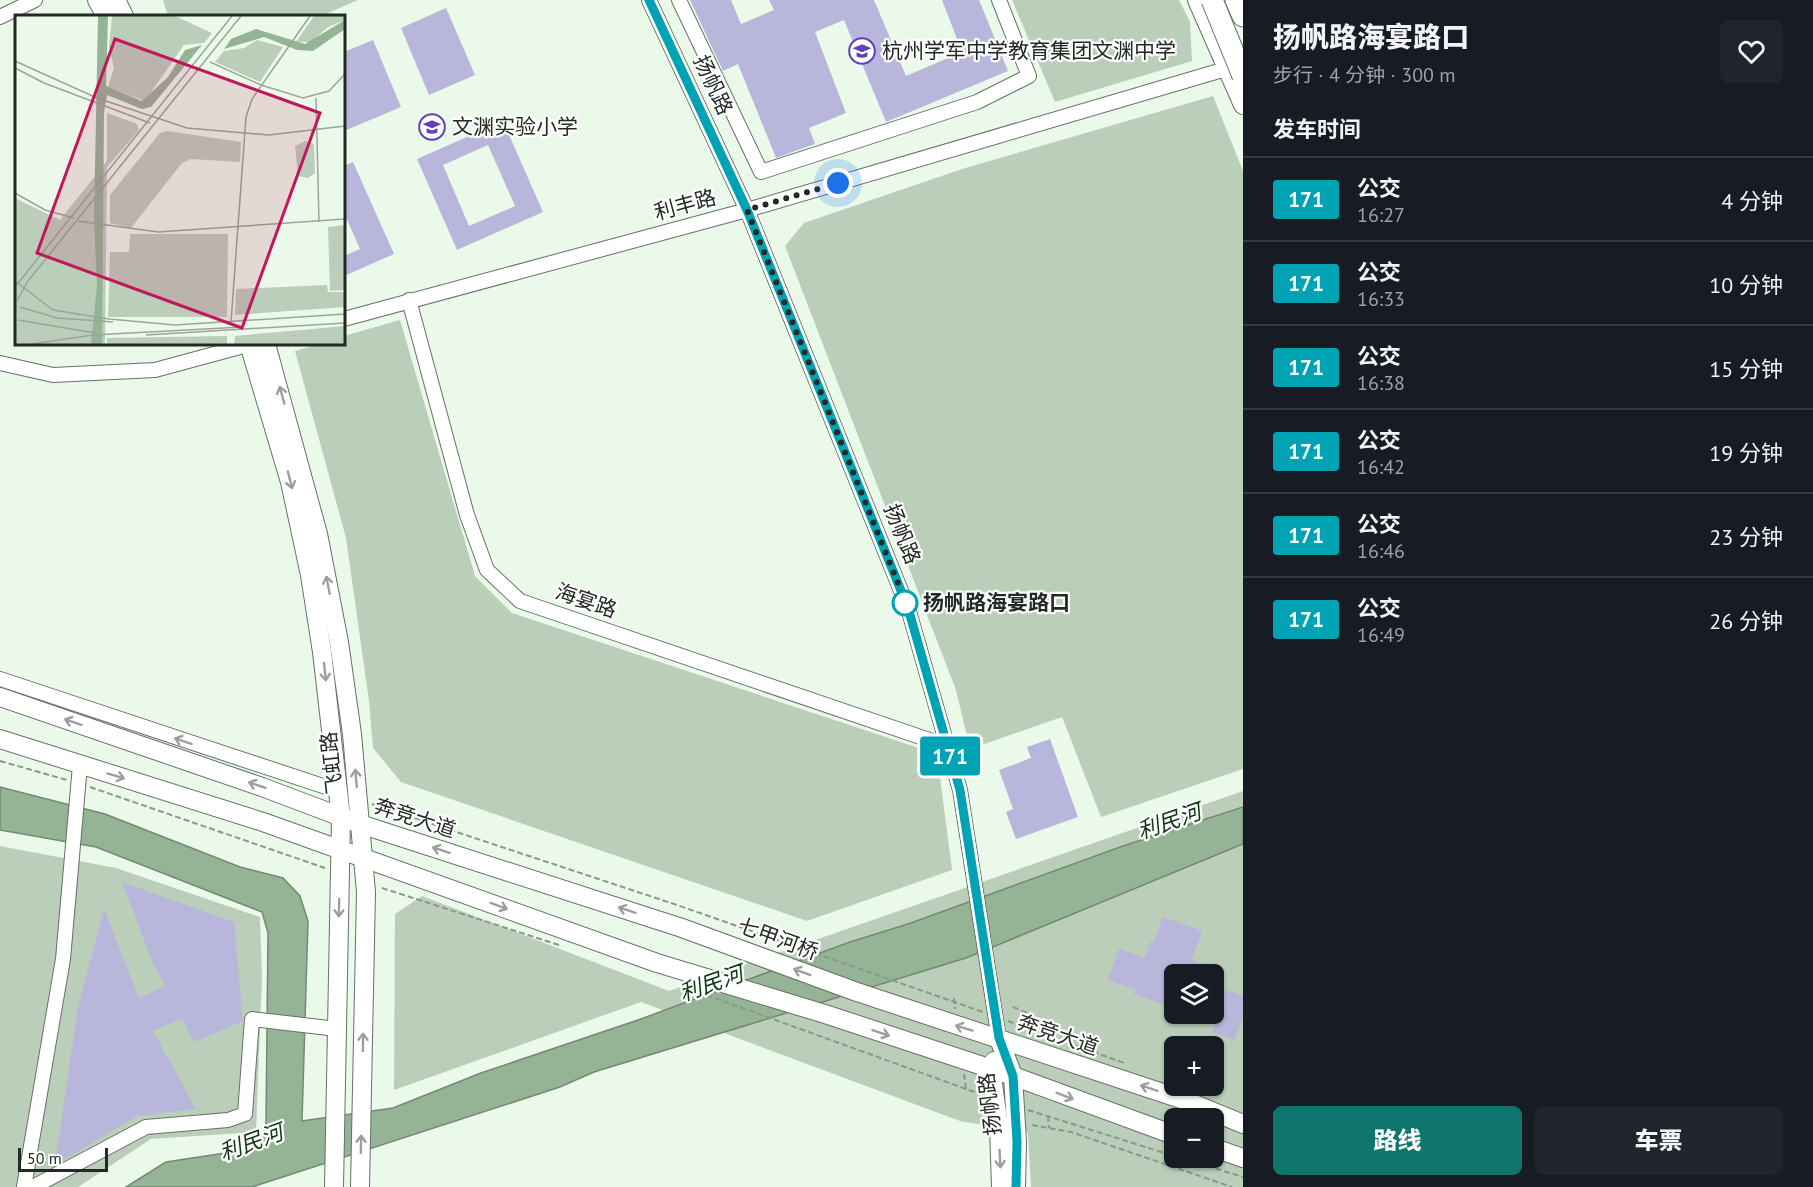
<!DOCTYPE html>
<html lang="zh">
<meta charset="utf-8">
<style>
body{margin:0;font-family:"PT Sans","Noto Sans SC",sans-serif;background:#20242c;color:#f1f3f6;height:100vh;display:flex;flex-direction:column;font-size:22px;white-space:nowrap}
*{box-sizing:border-box;margin:0}
p{font-size:20px;color:#9ea1a6}
.icon{flex:none;width:33px;height:33px;fill:none;stroke:currentColor;stroke-width:2;stroke-linecap:round;stroke-linejoin:round}
.map{position:relative;flex:1;overflow:hidden}
.sheet{display:flex;flex-direction:column;background:#171b24;width:570px}
.sheet>*{flex:none}
.badge{padding:0 12px;border-radius:4px;font-size:21px;line-height:39px}
.buttons{position:absolute;left:1164px;top:964px;display:grid;gap:12px}
.buttons a{display:grid;place-items:center;width:60px;height:60px;border-radius:9px;background:#171b24;box-shadow:0 2px 4px #0004;font-size:30px}
.scale{position:absolute;left:18px;bottom:15px;width:90px;box-sizing:border-box;padding-left:6px;border:3px solid #232923;border-top:0;font-size:16px;line-height:21px;white-space:nowrap;color:#232923;-webkit-text-stroke:4px #fff;paint-order:stroke}
.you{position:absolute;width:30px;height:30px;margin:-15px;border:4px solid #fff;border-radius:50%;background:#1a73e8;box-shadow:0 0 0 9px #1a73e833}
.map>.badge{position:absolute;translate:-50% -50%;box-shadow:0 0 0 3px #fff}
h2{padding:0 30px;font-size:22px;line-height:54px}
.round{display:grid;place-items:center;flex:none;width:63px;height:63px;border-radius:9px;background:#20242c}
.headline{display:flex;align-items:center;justify-content:space-between;height:102px;padding:0 30px}
h1{font-size:28px;font-weight:800;line-height:45px}
.primary-button{display:flex;gap:12px;margin-top:auto;padding:12px 30px}
.primary-button a{flex:1;height:69px;border-radius:9px;background:#0f766e;color:#fff;font-size:24px;font-weight:800;line-height:69px;text-align:center}
.primary-button a+a{background:#20242c;color:#f1f3f6}
ul{padding:0;list-style:none}
li{display:flex;align-items:center;gap:18px;height:84px;padding:0 30px;border-top:2px solid #363941}
li div{flex:1}
li b{display:block;font-size:22px}
li em{font-style:normal}
li .badge{min-width:66px;font-weight:700;text-align:center}
main{display:flex;flex:1;min-height:0}
.map>svg:first-child{display:block}
.green{fill:#baceba;fill-rule:evenodd}
.water{fill:#95b395;stroke:#738a73;stroke-width:1.5}
.building{fill:#b9b6dc;fill-rule:evenodd}
.lines{fill:none;stroke-linecap:round;stroke-linejoin:round}
.minor-casing{stroke:#647264;stroke-width:16}
.major-casing{stroke:#647264;stroke-width:20}
.highway-casing{stroke:#647264;stroke-width:23}
.path{stroke:#8d988d;stroke-width:2;stroke-dasharray:6 3;stroke-linecap:butt}
.minor{stroke:#fff;stroke-width:14}
.major{stroke:#fff;stroke-width:18}
.highway{stroke:#fff;stroke-width:21}
.highway-bridge-casing{stroke:#647264;stroke-width:23;stroke-linecap:butt}
.highway-bridge{stroke:#fff;stroke-width:21}
.oneway{stroke:#9c9f9c}
.line-casing{stroke:#fff;stroke-width:14}
.line{stroke:#00a3b4;stroke-width:9}
.walk{stroke:#232923;stroke-width:6;stroke-dasharray:0 10.8}
.stop-dot{fill:#fff;stroke:#00a3b4;stroke-width:3}
.labels{text-anchor:middle;stroke-width:4.5;stroke-linejoin:round;paint-order:stroke}
.poi-label{font-size:21px;fill:#232923;stroke:#fff;text-anchor:start}
.street-label{font-size:21px;fill:#232923;stroke:#fff}
.stop-label{font-size:21px;font-weight:bold;fill:#232923;stroke:#fff;text-anchor:start}
.water-label{font-size:22px;font-style:italic;fill:#0a3810;stroke:#fff}
.inset-road{fill:none;stroke:#9aa69a;stroke-width:1.5}
.view{fill:#c2185b;fill-opacity:0.15;stroke:#c2185b;stroke-width:3}
.inset-edge{fill:none;stroke:#232923;stroke-width:3}
</style>
<main>
<div class="map">
<svg width="1243" height="1187" viewBox="0 0 1243 1187">
<rect width="100%" height="100%" fill="#eaf9ea"/>
<g class="green">
<polygon points="163,0 358,0 321,16 168,16"/>
<polygon points="1012,0 1179,0 1190,22 1192,61 1055,102"/>
<polygon points="1213,96 1243,171 1243,769 1101,817 1062,717 970,749 956,690 785,246 804,223 962,169"/>
<polygon points="400,320 475,576 512,613 937,754 952,870 807,921 401,782 373,748 369,701 346,538 295,351 319,344 344,344 344,336"/>
<path d="M1243,791v396h-212l-3,-54 -68,-12 -319,-119 -247,88 1,-176 27,-18 247,95zM1174,975h40v39h-40zM1174,1047h40v39h-40zM1174,1119h40v39h-40z"/>
<polygon points="0,846 116,868 260,917 262,978 256,1132 151,1139 78,1187 0,1187"/>
</g>
<polygon class="water" points="0,787 105,814 240,867 283,878 300,896 308,921 302,1121 393,1108 481,1073 638,1020 850,942 908,924 1123,846 1243,807 1243,844 966,958 594,1072 560,1087 252,1187 126,1187 166,1162 252,1149 260,1143 266,1124 268,933 262,912 96,847 0,830"/>
<g class="building">
<polygon points="690,0 731,0 741,24 774,10 769,0 874,0 906,76 962,52 942,0 979,0 1008,71 886,122 844,20 815,32 846,113 809,128 815,144 776,158 738,64 723,71"/>
<polygon points="446,8 475,75 429,95 401,28"/>
<polygon points="373,40 401,107 344,131 344,52"/>
<path d="M503,121l40,91 -86,38 -40,-91zM488,145l27,61 -46,20 -26,-61z"/>
<polygon points="353,162 394,254 344,276 344,256 360,249 344,213 344,166"/>
<polygon points="1050,739 1078,817 1016,839 1006,812 1013,809 999,770 1031,758 1027,747"/>
<polygon points="122,882 234,922 243,1021 194,1042 182,1018 153,1031 196,1109 137,1116 55,1165 78,1007 104,909 139,998 165,986 153,963"/>
<polygon points="1163,917 1202,931 1192,960 1211,967 1208,975 1174,975 1174,1008 1134,994 1135,989 1108,980 1119,949 1145,958 1151,941 1154,942"/>
<polygon points="1226,990 1243,996 1243,1015 1235,1040 1212,1032"/>
</g>
<g class="lines">
<g class="minor-casing">
<g id="minor">
<polyline points="649,0 747,210 908,608 960,790 999,1039"/>
<polyline points="679,0 761,172 977,102 1029,76 999,0"/>
<polyline points="0,17 35,0"/>
<polyline points="409,300 467,515 487,570 520,601 947,746"/>
<polyline points="344,319 747,210 1236,66"/>
<polyline points="0,363 53,375 155,370 251,344"/>
<polyline points="0,679 338,791"/>
<polyline points="24,1187 63,959 80,765"/>
<polyline points="33,1187 146,1127 228,1120 245,1114 252,1019 337,1029"/>
</g>
</g>
<g class="major-casing">
<g id="major">
<polyline points="97,0 106,16"/>
<polyline points="116,0 124,16"/>
<polyline points="1197,0 1243,105"/>
<polyline points="249,344 290,482 310,575 322,652 341,817 334,1187"/>
<polyline points="266,344 318,534 339,642 352,734 366,892 360,1187"/>
<polyline points="0,697 262,787 360,824 682,928 857,992 1187,1101 1243,1124"/>
<polyline points="0,739 263,822 657,963 825,1014 1013,1076 1174,1135"/>
<polyline points="999,1039 1013,1076 1017,1142 1016,1187"/>
<polyline points="994,1061 991,1069 999,1128 1001,1187"/>
<polyline points="1214,1148 1243,1158"/>
</g>
</g>
<g class="highway-casing">
<polyline id="highway" points="1236,0 1243,16"/>
</g>
<g class="path">
<polyline points="0,761 67,780"/>
<polyline points="90,787 325,868"/>
<polyline points="372,804 677,905 983,1012"/>
<polyline points="382,888 562,946"/>
<polyline points="698,992 980,1094"/>
<polyline points="954,998 955,1009"/>
<polyline points="1013,1007 1033,1015"/>
<polyline points="1008,1021 1124,1063"/>
<polyline points="964,1074 966,1089"/>
<polyline points="1028,1110 1174,1156"/>
<polyline points="1048,1116 1049,1128"/>
<polyline points="1032,1125 1071,1132 1232,1187"/>
<polyline points="1181,1158 1243,1177"/>
</g>
<use href="#minor" class="minor"/>
<use href="#major" class="major"/>
<use href="#highway" class="highway"/>
<g class="highway-bridge-casing">
<polyline id="highway-bridge" points="1212,0 1243,76"/>
</g>
<use href="#highway-bridge" class="highway-bridge"/>
</g>
<defs><path id="oneway-shaft" d="M-6 0H5M1.5-3L5.5 0L1.5 3" fill="none" stroke-width="1.6" stroke-linecap="round" stroke-linejoin="round" transform="scale(1.5)"/></defs>
<g class="oneway">
<use href="#oneway-shaft" transform="translate(282 395) rotate(-105)"/>
<use href="#oneway-shaft" transform="translate(290 480) rotate(76)"/>
<use href="#oneway-shaft" transform="translate(328 585) rotate(-101)"/>
<use href="#oneway-shaft" transform="translate(325 672) rotate(84)"/>
<use href="#oneway-shaft" transform="translate(73 722) rotate(-161)"/>
<use href="#oneway-shaft" transform="translate(183 741) rotate(-161)"/>
<use href="#oneway-shaft" transform="translate(116 776) rotate(17)"/>
<use href="#oneway-shaft" transform="translate(356 778) rotate(-95)"/>
<use href="#oneway-shaft" transform="translate(257 785) rotate(-161)"/>
<use href="#oneway-shaft" transform="translate(441 850) rotate(-162)"/>
<use href="#oneway-shaft" transform="translate(499 906) rotate(20)"/>
<use href="#oneway-shaft" transform="translate(339 908) rotate(91)"/>
<use href="#oneway-shaft" transform="translate(627 910) rotate(-162)"/>
<use href="#oneway-shaft" transform="translate(802 972) rotate(-160)"/>
<use href="#oneway-shaft" transform="translate(964 1028) rotate(-163)"/>
<use href="#oneway-shaft" transform="translate(881 1033) rotate(19)"/>
<use href="#oneway-shaft" transform="translate(363 1042) rotate(-89)"/>
<use href="#oneway-shaft" transform="translate(1149 1088) rotate(-162)"/>
<use href="#oneway-shaft" transform="translate(1065 1096) rotate(21)"/>
<use href="#oneway-shaft" transform="translate(361 1144) rotate(-89)"/>
<use href="#oneway-shaft" transform="translate(1000 1159) rotate(87)"/>
</g>
<g class="lines">
<g class="line-casing">
<polyline id="line" points="649,0 747,210 908,608 960,790 999,1038 1013,1076 1017,1142 1016,1187"/>
</g>
<use href="#line" class="line"/>
<polyline class="walk" points="838,183 747,210 908,608 905,603"/>
</g>
<defs>
<g id="school-ring" transform="scale(1.35)"><circle r="9.5" fill="#fff" stroke="#5d42ba" stroke-width="1.5"/><path d="M0-5L7-2L0 1L-7-2ZM-4 1L0 2.5L4 1V4Q0 6-4 4Z" fill="#5d42ba"/></g>
</defs>
<g fill-rule="evenodd">
<use href="#school-ring" x="862" y="51"/>
<use href="#school-ring" x="432" y="127"/>
</g>
<circle class="stop-dot" cx="905" cy="603" r="12"/>
<g class="labels">
<g class="poi-label">
<text x="882" y="58">杭州学军中学教育集团文渊中学</text>
<text x="452" y="134">文渊实验小学</text>
</g>
<g class="street-label">
<text transform="translate(713 85) rotate(65)" y="7">扬帆路</text>
<text transform="translate(685 205) rotate(-15)" y="7">利丰路</text>
<text transform="translate(902 534) rotate(68)" y="7">扬帆路</text>
<text transform="translate(586 601) rotate(19)" y="7">海宴路</text>
<text transform="translate(332 763) rotate(-96)" y="7">飞虹路</text>
<text transform="translate(415 818) rotate(18)" y="7">奔竞大道</text>
<text transform="translate(778 939) rotate(20)" y="7">七甲河桥</text>
<text transform="translate(1058 1035) rotate(19)" y="7">奔竞大道</text>
<text transform="translate(990 1104) rotate(-97)" y="7">扬帆路</text>
</g>
<g class="stop-label">
<text x="923" y="610">扬帆路海宴路口</text>
</g>
<g class="water-label">
<text transform="translate(1169 821) rotate(-19)" y="8">利民河</text>
<text transform="translate(711 983) rotate(-19)" y="8">利民河</text>
<text transform="translate(251 1142) rotate(-20)" y="8">利民河</text>
</g>
</g>
<g transform="translate(15 15)">
<rect width="330" height="330" fill="#eaf9ea"/>
<path d="M97,1h63l37,17 -8,10 -20,2 -39,56 -37,-14 6,-19 -5,-21zM299,1h30l1,4 -17,7 -17,15h-15zM242,25l26,7 -23,35 -45,-20 9,-11 20,-3zM92,98l30,11 2,6 -32,37 -2,177h-90v-146l45,22 47,-59zM152,116l74,11 -1,20 -49,-3 -9,4 -51,65 -21,-5v-28l50,-62zM290,126l9,3 1,29 -7,5 -10,-2 -3,-30zM330,210v65l-15,1 -2,-64zM115,219h98l-1,83h-119l2,-65h19zM312,270l1,7h17v15l-110,8 1,-26zM330,311v18h-111l1,-8zM212,321v8h-120v-6z" fill="#baceba"/>
<path d="M83,1h10l-2,70 36,15 26,-24 17,-27 17,-5 -51,62 -9,2 -35,-14 -3,17 -2,232h-11l6,-58 -3,-66zM330,5v9l-32,22 -16,-1 -33,-13 -40,12 7,-10 25,-10 49,15z" fill="#95b395"/>
<path class="inset-road" d="M0,46l82,37 90,30 82,7 76,-9M195,47l51,23 42,13 26,-7 16,-17M0,53l29,15 106,40M301,83l3,124M0,178l30,17 29,8M63,206l80,11 187,-13M0,266l38,29 56,9 66,6 170,-11M0,272l217,-271M2,286l11,-20 213,-265M5,292l37,11 56,4M3,305l77,13M216,307l15,-205 6,-18 58,-83M131,320l199,-12M16,329l62,-9 150,-8"/>
<path class="view" d="M100,24l205,74 -78,215 -205,-75z"/>
<rect width="330" height="330" class="inset-edge"/>
</g>
</svg>
<div class="buttons">
<a><svg class="icon" aria-label="layers" viewBox="0 0 24 24"><path d="M12 4l9 5-9 5-9-5zM3 14l9 5 9-5"/></svg></a>
<a>+</a>
<a>−</a>
</div>
<div class="scale">50 m</div>
<div class="you" style="left:838px;top:183px"></div>
<b class="badge" style="left:950px;top:756px;background:#00a3b4;color:#fff">171</b>
</div>
<section class="sheet">
<div class="headline"><div><h1>扬帆路海宴路口</h1><p>步行 · 4 分钟 · 300 m</p></div><a class="round"><svg class="icon" aria-label="heart" viewBox="0 0 24 24"><path d="M12 20l-8-8c-3-5 5-10 8-4 3-6 11-1 8 4z"/></svg></a></div>
<h2>发车时间</h2>
<ul>
<li><span class="badge" style="background:#00a3b4;color:#fff">171</span><div><b>公交</b><p>16:27</p></div><em>4 分钟</em></li>
<li><span class="badge" style="background:#00a3b4;color:#fff">171</span><div><b>公交</b><p>16:33</p></div><em>10 分钟</em></li>
<li><span class="badge" style="background:#00a3b4;color:#fff">171</span><div><b>公交</b><p>16:38</p></div><em>15 分钟</em></li>
<li><span class="badge" style="background:#00a3b4;color:#fff">171</span><div><b>公交</b><p>16:42</p></div><em>19 分钟</em></li>
<li><span class="badge" style="background:#00a3b4;color:#fff">171</span><div><b>公交</b><p>16:46</p></div><em>23 分钟</em></li>
<li><span class="badge" style="background:#00a3b4;color:#fff">171</span><div><b>公交</b><p>16:49</p></div><em>26 分钟</em></li>
</ul>
<div class="primary-button"><a>路线</a><a>车票</a></div>
</section>
</main>
